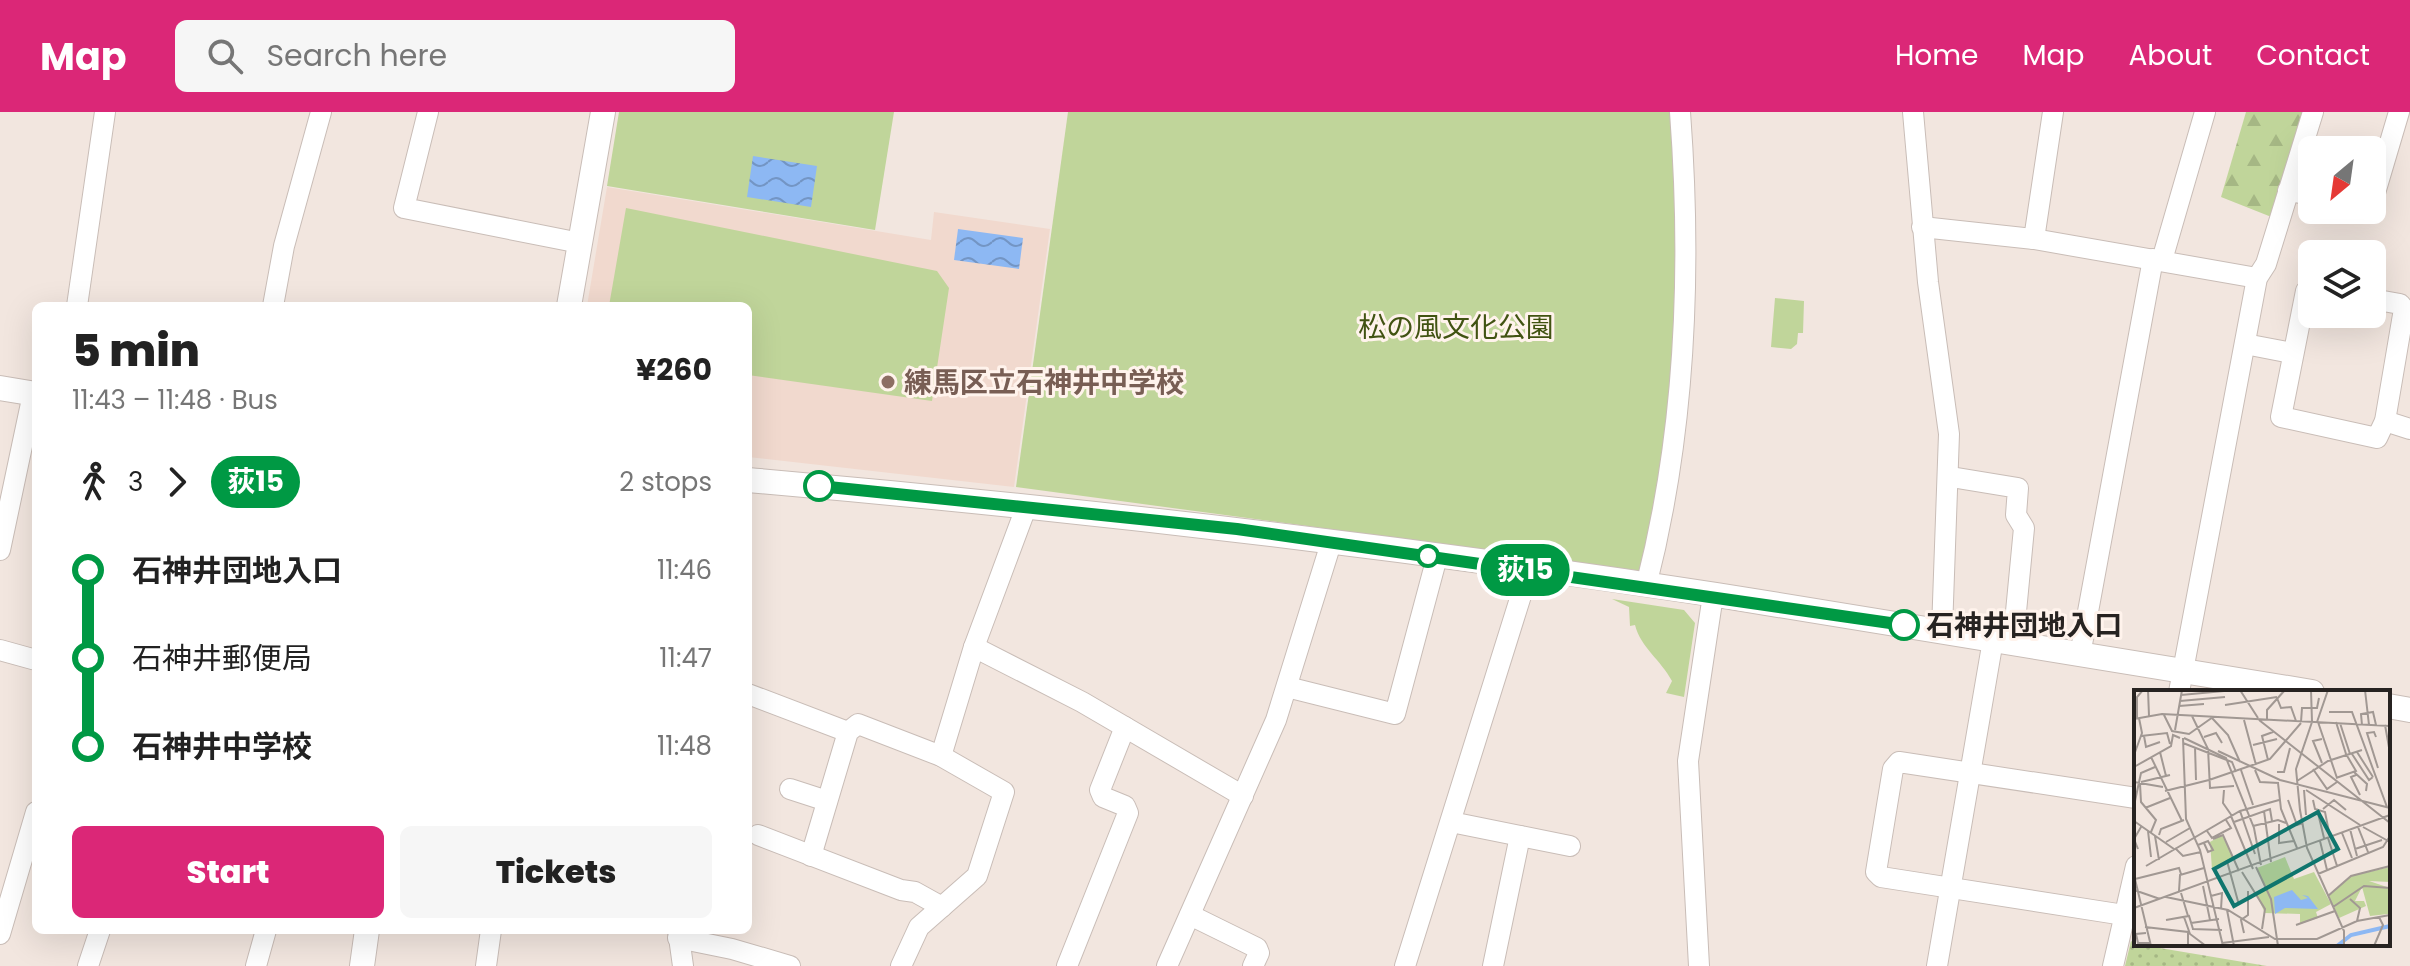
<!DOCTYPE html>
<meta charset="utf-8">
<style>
body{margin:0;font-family:Poppins,"Noto Sans JP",sans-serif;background:#f6f6f6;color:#222;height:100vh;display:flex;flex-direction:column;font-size:30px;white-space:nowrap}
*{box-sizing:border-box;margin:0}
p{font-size:26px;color:#767676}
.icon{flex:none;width:44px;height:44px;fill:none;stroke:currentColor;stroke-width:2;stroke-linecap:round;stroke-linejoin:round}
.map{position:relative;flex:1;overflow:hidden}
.panel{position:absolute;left:32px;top:190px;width:720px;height:632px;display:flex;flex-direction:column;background:#fff;border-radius:12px;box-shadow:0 8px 32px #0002}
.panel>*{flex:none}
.badge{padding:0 16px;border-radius:26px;font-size:28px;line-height:52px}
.needle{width:52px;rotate:209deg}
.fabs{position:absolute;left:2298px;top:24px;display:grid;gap:16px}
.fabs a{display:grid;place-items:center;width:88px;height:88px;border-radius:12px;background:#fff;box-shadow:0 8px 32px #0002;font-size:40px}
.map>.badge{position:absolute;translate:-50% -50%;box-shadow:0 0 0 4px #fff}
.legs{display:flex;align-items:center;gap:12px;height:88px;padding:0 40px;font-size:26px}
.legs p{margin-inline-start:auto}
.overview{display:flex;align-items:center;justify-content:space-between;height:136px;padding:0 40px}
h1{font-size:44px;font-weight:800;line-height:60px}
.action{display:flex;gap:16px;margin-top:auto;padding:16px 40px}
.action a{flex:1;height:92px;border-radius:12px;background:#db2777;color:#fff;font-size:32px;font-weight:800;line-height:92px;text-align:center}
.action a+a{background:#f6f6f6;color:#222}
ul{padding:0 40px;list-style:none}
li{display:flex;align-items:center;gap:28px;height:88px;font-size:30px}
li i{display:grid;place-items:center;width:12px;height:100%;margin:0 10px;background:currentColor}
li i::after{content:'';width:20px;height:20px;margin:-10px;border:6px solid;border-radius:50%;background:#fff}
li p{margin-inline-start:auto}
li:first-child i{background:linear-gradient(#0000 50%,currentColor 0)}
li:last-child i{background:linear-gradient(currentColor 50%,#0000 0)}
header{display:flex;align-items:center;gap:48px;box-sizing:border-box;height:112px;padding:0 40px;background:#db2777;color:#fff}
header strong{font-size:38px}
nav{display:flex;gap:44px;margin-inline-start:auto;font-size:28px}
.search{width:560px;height:72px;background:#f6f6f6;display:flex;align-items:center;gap:20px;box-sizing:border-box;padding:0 28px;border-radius:12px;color:#767676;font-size:30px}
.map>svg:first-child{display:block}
.education{fill:#f1d9ce}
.grass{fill:url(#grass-dots)}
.forest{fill:url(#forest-firs)}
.park{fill:#c0d59a}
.water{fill:url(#water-waves)}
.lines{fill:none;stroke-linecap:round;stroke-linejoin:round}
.minor-casing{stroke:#c9bdb7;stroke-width:22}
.major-casing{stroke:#c9bdb7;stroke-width:26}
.minor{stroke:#fff;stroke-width:20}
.major{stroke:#fff;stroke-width:24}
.line-1-casing{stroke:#fff;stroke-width:18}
.line-1{stroke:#094;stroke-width:12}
.education-dot{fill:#8d6e63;stroke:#fff3ec;stroke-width:3}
.stop-1-dot{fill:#fff;stroke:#094;stroke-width:4}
.labels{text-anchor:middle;stroke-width:6;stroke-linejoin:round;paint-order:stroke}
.park-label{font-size:28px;fill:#415312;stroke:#fff3ec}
.education-label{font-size:28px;font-weight:bold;fill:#785e54;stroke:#fff3ec;text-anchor:start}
.stop-label{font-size:28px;font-weight:bold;fill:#272321;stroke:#fff3ec;text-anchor:start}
.inset-river{fill:none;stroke:#8db8f3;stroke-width:4}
.inset-road{fill:none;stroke:#a19893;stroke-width:2}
.view{fill:#0f766e;fill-opacity:0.15;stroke:#0f766e;stroke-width:4}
.inset-edge{fill:none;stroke:#272321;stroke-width:4}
</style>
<header>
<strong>Map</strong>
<div class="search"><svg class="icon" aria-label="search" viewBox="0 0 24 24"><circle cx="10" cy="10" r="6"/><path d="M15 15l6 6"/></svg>Search here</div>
<nav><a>Home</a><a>Map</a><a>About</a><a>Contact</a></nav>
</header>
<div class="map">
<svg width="2410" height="854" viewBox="0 0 2410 854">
<defs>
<pattern id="grass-dots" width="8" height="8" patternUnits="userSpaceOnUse" patternTransform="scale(2)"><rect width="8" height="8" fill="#c0d59a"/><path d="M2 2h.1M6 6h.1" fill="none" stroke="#a5b784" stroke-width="1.8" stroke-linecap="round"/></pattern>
<pattern id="forest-firs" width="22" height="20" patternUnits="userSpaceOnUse" patternTransform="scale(2)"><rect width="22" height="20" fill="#c0d59a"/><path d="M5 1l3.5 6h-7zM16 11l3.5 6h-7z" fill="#a5b784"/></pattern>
<pattern id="water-waves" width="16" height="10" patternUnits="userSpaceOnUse" patternTransform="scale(2)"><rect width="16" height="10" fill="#8db8f3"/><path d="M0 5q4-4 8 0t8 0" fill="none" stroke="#7395c4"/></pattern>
</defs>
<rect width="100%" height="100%" fill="#f2e6df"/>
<polygon class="education" points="607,75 931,128 934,100 1050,117 1014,375 748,345 748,194 587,194"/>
<polygon class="grass" points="2131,829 2136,832 2267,854 2125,854"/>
<polygon class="forest" points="2246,0 2306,0 2274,106 2221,85"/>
<g class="park">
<polygon points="619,0 894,0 875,118 607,74"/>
<polygon points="1068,0 1675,0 1677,204 1669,309 1642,459 1016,375"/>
<polygon points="626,96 937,159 949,176 932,289 748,263 748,194 609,194"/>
<polygon points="1775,186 1804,189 1803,221 1798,221 1797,232 1791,237 1771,235"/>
<path d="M1612,487l72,11 11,13 -11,74 -18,-4 6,-12c-11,-21 -31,-33 -37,-56l-5,1 -1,-19z"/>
</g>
<g class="water">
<polygon points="753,44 817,54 811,95 747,85"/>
<polygon points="958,117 1023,126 1019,157 954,148"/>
</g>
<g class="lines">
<g class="minor-casing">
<g id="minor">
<polyline points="428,0 404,96 580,131"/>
<polyline points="1913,0 1928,170 1949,322 1942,518"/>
<polyline points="2288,79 2312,83"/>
<polyline points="2372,91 2399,0"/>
<polyline points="1922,115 2034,127 2257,166"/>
<polyline points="2034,127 2053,0"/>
<polyline points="2162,148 2205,0"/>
<polyline points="2312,176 2306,179 2281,305 2377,326 2385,309 2404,197 2400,192 2372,187"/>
<polyline points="77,194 105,0"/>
<polyline points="273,194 284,134 321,0"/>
<polyline points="2245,232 2292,241"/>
<polyline points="2385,309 2410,317"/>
<polyline points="1951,365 2018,376 2016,403 2024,416 2013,531"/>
<polyline points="0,438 33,282"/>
<path d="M1646,474c40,-155 46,-315 34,-474"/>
<polyline points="974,535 1082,590 1243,684"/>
<polyline points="0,538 36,548"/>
<polyline points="2080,543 2153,147"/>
<polyline points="1287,575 1395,602 1437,445"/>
<polyline points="2179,580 2257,166 2266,152 2313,0"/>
<polyline points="748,582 848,620"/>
<polyline points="941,644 974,535 1027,393"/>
<polyline points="790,677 827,689"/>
<polyline points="1451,710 1570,734"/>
<polyline points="758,723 901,778 915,780 942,795"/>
<polyline points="811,744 848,620 858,612 941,644 1004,680 977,764 919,815 901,854"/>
<polyline points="1190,803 1257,836 1259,841 1253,854"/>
<polyline points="2124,803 1881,765 1876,760 1893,657 1899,650 2136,686"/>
<polyline points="678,818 683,854"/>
<polyline points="0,822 36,700"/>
<polyline points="678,826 732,837 790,854"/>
<polyline points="88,854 100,818"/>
<polyline points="256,854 266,818"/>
<polyline points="486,854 491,818"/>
<polyline points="1067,854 1128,701 1125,694 1103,685 1100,678 1125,615"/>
<polyline points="1167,854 1276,608 1331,431"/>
<polyline points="1405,854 1529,458"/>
<polyline points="1493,854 1520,724"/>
<polyline points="1699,854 1688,649 1713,483"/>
<polyline points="1937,854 1993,528"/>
<polyline points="2113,854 2136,754"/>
</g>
</g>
<g class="major-casing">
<g id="major">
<polyline points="569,194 603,0"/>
<polyline points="0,276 36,282"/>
<path d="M748,368c324,28 647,66 969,115 198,31 396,65 595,97"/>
<polyline points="2388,594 2410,598"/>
<polyline points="362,854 367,818"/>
</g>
</g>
<use href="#minor" class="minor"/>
<use href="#major" class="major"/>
</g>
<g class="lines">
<g class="line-1-casing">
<polyline id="line-1" points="819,374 1237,417 1904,513"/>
</g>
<use href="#line-1" class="line-1"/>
</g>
<circle class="education-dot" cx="888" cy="270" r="8"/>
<g class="stop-1-dot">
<circle cx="819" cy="374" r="14"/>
<circle cx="1428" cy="444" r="10"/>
<circle cx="1904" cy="513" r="14"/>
</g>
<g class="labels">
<g class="park-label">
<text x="1456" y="225">松の風文化公園</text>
</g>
<g class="education-label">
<text x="904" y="280">練馬区立石神井中学校</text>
</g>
<g class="stop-label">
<text x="1926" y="523">石神井団地入口</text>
</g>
</g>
<g transform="translate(2134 578)">
<rect width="256" height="256" fill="#f2e6df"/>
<path d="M88,145l12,23 -22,11 -2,-27z" fill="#c0d59a"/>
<path d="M151,167l9,22 20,-7 17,32 -15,8 2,6 -18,6v-10l-35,-1 -9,-19 11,-4 -10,-22zM256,177v15l-21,-1 21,7 -2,26 -18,2 -8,-29 -7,14h9l2,5 -27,12 -10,-22 22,-20z" fill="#c0d59a"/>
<path d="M158,200l9,10 7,-2 -6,-3 6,1 10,13 -33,-1 -10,6 -1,-17z" fill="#8db8f3"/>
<path class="inset-river" d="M203,256l14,-11 39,-9"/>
<path class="inset-road" d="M14,0l1,26M106,0l18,28M177,0l1,32M231,0l4,35M47,5l43,-4M143,8l4,10 10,-1 5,14M46,11l45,-4M91,15l52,-8M45,16l25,-2M195,22h23l35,95M30,25l8,16 17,3 24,-17M58,26l16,33 2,39 24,-2M3,28v-21l6,-7M78,28l16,17 12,27M0,29l28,-5 228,12M110,30l12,45M125,30l131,103M133,30v-10l18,-20M167,32l1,-14h15l2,-10M178,32l-16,47 4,41 7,38 37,83v15M183,32l11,-32M184,32l19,56M202,32l10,32M206,33l10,31M228,35l-1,-11 12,-2 3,13M251,35l5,28M41,40l7,-40M7,46l26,-3 3,11M10,46l2,11 14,-5M70,47l12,-4 6,10M242,47l-2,-5 -7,1 11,35M49,48l3,81 14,31 23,96M50,48l42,20 28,70 7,37M188,49l-9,2 9,22M49,53l49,19 4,10M119,55l24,-6M61,57l1,33M84,61l62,29 110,28M26,62l6,24M223,62l16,25M218,64l17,26 4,-3M0,65l8,-22 -3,-15M17,67l31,64M134,70l-6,-24 11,-4M0,77l37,-21 2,-11 7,3M179,79l14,20 10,-7M107,80l12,35M121,80l5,12 19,1M143,82h7l6,-24M220,82l13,12 -1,7M222,85l-5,2 9,18M202,88l20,-7 -10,-17M75,90l61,-21 31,-36M163,91l31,-20 34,-11M0,92l29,5M7,92l29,-7M144,93l3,26 16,39M6,94l1,18 15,18 -5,12M90,100l-1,13 9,13M170,100l2,25M172,100l54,35M31,101l44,-11M154,110l9,25 6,-2M179,110l2,9 10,3 5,25M1,111l6,-28 14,-6M11,118l25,-10M183,119l7,29M189,119l11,-9 12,10M106,121l15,43M130,121l7,51M97,126l22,53M0,131l40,28M100,132l36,-13 2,12M145,134v19l15,-2M119,136l25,-6 8,3M224,137l10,25M229,137l27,15M216,139l7,27M14,141l3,26M73,141l5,7 19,-10 -5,-8M208,143l10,25M25,145l2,-6 23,-9M21,146l4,24M194,148l9,28M79,149l10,-4 16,36M186,151l7,29M32,152l24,-14M64,155l10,-4 5,9 -5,2 -4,-9M41,158l8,8 18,-4M4,159l-4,-10 7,-12M221,159l27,-9M101,168l-8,3 12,44M12,176l94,-55 39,-11M122,177l15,32 7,47M108,182l23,37 -3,20M184,184l65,-27 7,-11M0,185l17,71M1,189l44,-11 2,6M69,196l7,34M0,200l26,9M45,201l1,-16 24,-7M47,203l7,23M77,206l11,-3 -1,16M194,206l23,-20 39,-10M32,207l62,13 47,29h42l40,-18 33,-6M216,209l10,9 -3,13M199,217l31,-21 26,2M0,218l256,-93M93,220l7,36M50,227l6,17 16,12M32,230l23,-4 4,13M57,233l28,-4M162,235l39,-14M11,237l43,5v14M58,239l30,1M12,243l-10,1 2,9h12M110,243l-3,-13 7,-5v-24M88,253l47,-6M240,256l9,-21 -4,-8"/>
<path class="view" d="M184,122l20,37 -104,57 -20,-37z"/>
<rect width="256" height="256" class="inset-edge"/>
</g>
</svg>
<div class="fabs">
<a><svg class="needle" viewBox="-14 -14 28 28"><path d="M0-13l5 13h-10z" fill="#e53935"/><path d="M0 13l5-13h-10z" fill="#767676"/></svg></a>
<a><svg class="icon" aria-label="layers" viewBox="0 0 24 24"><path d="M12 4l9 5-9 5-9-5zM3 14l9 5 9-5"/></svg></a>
</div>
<b class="badge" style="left:1525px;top:458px;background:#094;color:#fff">荻15</b>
<section class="panel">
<div class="overview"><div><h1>5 min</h1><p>11:43 – 11:48 · Bus</p></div><b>¥260</b></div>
<div class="legs"><svg class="icon" aria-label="walk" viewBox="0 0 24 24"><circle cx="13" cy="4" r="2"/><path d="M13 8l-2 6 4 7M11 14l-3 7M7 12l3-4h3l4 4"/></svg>3<svg class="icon" aria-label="forward" viewBox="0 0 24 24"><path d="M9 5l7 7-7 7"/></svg><b class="badge" style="background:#094;color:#fff">荻15</b><p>2 stops</p></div>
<ul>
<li><i style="color:#094"></i><b>石神井団地入口</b><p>11:46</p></li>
<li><i style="color:#094"></i><span>石神井郵便局</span><p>11:47</p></li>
<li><i style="color:#094"></i><b>石神井中学校</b><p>11:48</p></li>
</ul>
<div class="action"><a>Start</a><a>Tickets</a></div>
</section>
</div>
